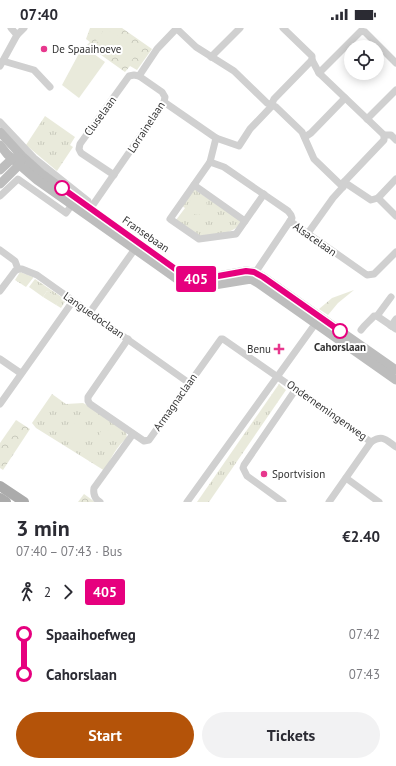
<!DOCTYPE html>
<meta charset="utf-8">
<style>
body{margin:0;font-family:"PT Sans",sans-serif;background:#f2f2f3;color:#2b2b33;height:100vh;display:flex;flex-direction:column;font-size:15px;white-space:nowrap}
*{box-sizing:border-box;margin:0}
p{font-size:13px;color:#7c7c81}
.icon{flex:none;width:22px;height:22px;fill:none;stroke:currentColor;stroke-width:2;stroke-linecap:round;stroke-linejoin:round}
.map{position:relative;height:474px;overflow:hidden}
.sheet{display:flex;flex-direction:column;background:#fff;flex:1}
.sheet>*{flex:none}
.badge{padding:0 8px;border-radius:3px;font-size:14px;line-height:26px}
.tools{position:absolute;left:344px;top:12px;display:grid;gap:8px}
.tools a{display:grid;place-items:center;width:40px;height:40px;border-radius:50%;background:#fff;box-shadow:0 2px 10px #0003;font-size:20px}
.map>.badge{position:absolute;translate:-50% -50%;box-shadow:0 0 0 2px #fff}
.legs{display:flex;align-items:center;gap:6px;height:44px;padding:0 16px;font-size:13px}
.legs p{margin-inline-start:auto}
.overview{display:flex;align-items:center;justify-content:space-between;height:68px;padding:0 16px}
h1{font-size:22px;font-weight:600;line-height:30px}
.button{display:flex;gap:8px;margin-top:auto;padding:8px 16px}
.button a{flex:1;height:46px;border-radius:24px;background:#b45309;color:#fff;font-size:16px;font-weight:600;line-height:46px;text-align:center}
.button a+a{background:#f2f2f3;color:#2b2b33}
ul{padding:0 16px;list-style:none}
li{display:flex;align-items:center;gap:14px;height:40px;font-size:15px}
li i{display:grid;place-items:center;width:6px;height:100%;margin:0 5px;background:currentColor}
li i::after{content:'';width:10px;height:10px;margin:-5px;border:3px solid;border-radius:50%;background:#fff}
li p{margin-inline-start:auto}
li:first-child i{background:linear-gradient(#0000 50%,currentColor 0)}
li:last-child i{background:linear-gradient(currentColor 50%,#0000 0)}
.status{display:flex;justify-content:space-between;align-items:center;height:28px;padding:0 20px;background:#fff;direction:ltr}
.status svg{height:11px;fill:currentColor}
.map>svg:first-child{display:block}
.grass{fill:url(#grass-tufts)}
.forest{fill:url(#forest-crowns)}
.green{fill:#e9eadb}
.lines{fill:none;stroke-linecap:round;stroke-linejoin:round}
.street{stroke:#d0d0d0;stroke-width:7}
.secondary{stroke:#bdbdbd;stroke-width:9}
.primary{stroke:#ababab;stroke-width:10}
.line-1-casing{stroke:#fff;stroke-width:9}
.line-1{stroke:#e6007e;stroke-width:6}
.poi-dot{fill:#e7378d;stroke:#fff;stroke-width:1.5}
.stop-1-dot{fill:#fff;stroke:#e6007e;stroke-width:2}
.labels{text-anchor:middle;stroke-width:4;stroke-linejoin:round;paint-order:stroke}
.poi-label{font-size:11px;fill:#333;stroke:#fff;text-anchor:start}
.street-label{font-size:11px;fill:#333;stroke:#fff}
.stop-label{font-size:11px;font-weight:bold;fill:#333;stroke:#fff}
</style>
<div class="status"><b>07:40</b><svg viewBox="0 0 49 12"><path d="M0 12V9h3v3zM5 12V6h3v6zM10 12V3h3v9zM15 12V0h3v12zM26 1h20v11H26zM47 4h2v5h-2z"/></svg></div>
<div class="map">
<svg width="396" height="474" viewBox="0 0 396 474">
<defs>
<pattern id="grass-tufts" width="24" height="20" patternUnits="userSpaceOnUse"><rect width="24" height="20" fill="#e9eadb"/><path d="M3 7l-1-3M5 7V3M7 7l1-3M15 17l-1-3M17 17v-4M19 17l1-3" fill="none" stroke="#c8c9bc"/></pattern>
<pattern id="forest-crowns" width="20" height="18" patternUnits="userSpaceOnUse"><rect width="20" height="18" fill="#e9eadb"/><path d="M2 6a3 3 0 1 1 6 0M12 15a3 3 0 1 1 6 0" fill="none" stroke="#c8c9bc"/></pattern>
</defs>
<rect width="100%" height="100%" fill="#fff"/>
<g class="grass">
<polygon points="45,88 75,109 70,117 73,119 57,143 26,117"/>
<path d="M194,161l48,33c-10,13 -26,13 -41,15l-25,-17 9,-12 -3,-2z"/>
<polygon points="20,244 33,249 33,250 26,259 15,252"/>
<polygon points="35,251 66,272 61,280 56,277 59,271 47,263 43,269 29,259"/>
<polygon points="279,356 286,362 209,474 197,474"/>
<path d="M52,366l14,10 17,-1 4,2 39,27 1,6c-10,8 -17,21 -22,33l-69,-43 -4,-5z"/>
</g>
<g class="forest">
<polygon points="90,0 122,0 152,21 137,42 130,38 125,44 87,17 90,14 86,11"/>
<polygon points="354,262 338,275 328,287 319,281 332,270"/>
<polygon points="16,392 30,401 3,442 0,440 0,415"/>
<polygon points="84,466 95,474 78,474"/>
</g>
<g class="green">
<polygon points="105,0 139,22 130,35 96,13"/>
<polygon points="83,18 105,34 79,70 62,57"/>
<circle cx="198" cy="178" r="9"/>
<polygon points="47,263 60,271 56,277 43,269"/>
<polygon points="70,393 89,406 82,416 63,404"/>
<circle cx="105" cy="407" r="5.5"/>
</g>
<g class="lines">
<g class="street">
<polyline points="11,0 17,7"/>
<polyline points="283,0 312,28 312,32 319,45 384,107 391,107 396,112"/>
<polyline points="177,1 196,19 234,43 267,75 276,79 302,104 314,131 343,159"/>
<polyline points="211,29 240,0"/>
<polyline points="3,33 34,42 50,59"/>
<polyline points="0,38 17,7 24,0"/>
<polyline points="319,45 361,3 365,4 396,35"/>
<polyline points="164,74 216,110 239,118 250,101 270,80 274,71 312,32"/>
<polyline points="367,91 396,62"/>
<polyline points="0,94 34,130 88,173 90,181"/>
<polyline points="305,109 311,105 345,70"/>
<polyline points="216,110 210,134 170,191 199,211 236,206 264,166"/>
<polyline points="210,134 224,139 288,183 291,187 292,190 290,193"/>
<polyline points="114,147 81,125 79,121 80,116 129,48 134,47 139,48"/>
<polyline points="344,154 371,172 378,170 396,151"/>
<polyline points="194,157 245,193"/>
<polyline points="0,168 18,151 66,185 71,178"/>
<polyline points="378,170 396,188"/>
<polyline points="88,184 164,74 165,69 162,64 139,48 157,21 177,0"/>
<polyline points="308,205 333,170 343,159 344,154 384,112 384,107"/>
<polyline points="0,222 15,233 18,241 22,241 37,247 189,355"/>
<polyline points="253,248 290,193 367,247 374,246 396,224"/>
<polyline points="0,263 15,243 18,241"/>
<polyline points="90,284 137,218"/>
<polyline points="377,288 396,301"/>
<polyline points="391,298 396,291"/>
<path d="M361,302c4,-6 9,-9 13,-14h3l14,-19"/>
<polyline points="128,311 88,369 88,373 90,376 144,413 149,412 221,311 223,311 371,414"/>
<polyline points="0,331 19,344 22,344"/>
<polyline points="0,376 73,273"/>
<polyline points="346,450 379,474"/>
<path d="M100,474c-5,-3 -7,-8 -6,-14l39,-54"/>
<polyline points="187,474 318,292"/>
<polyline points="283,474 247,448 243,440 244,437 296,361"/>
<path d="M329,474l42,-60c12,-8 15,-2 25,5"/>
</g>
<g class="secondary">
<polyline points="0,104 22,128 42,146 138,216 188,250 196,252 246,243 254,244 263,249 396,342"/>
<polyline points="0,117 7,126 37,152 187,258 196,260 251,251 258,255 396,352"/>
<polyline points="0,142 13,130 17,129"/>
<polyline points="0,156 20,136 21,131"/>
</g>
<g class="primary">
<polyline points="0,458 24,474"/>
<polyline points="0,470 6,474"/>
</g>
</g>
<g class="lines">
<g class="line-1-casing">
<polyline id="line-1" points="62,160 188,250 196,252 246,243 254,244 263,249 340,303"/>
</g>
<use href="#line-1" class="line-1"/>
</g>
<g class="poi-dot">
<circle cx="44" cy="21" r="4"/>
<path d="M277 315h4v4h4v4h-4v4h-4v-4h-4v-4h4z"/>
<circle cx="264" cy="446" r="4"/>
</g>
<g class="stop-1-dot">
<circle cx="62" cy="160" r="7"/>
<circle cx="340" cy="303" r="7"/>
</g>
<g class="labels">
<g class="poi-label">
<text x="52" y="25">De Spaaihoeve</text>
<text x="271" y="325" text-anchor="end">Benu</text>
<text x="272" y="450">Sportvision</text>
</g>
<g class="street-label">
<text transform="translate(100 88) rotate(-54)" y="4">Cluselaan</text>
<text transform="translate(146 99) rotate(-57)" y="4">Lorrainelaan</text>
<text transform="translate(146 206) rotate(35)" y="4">Fransebaan</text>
<text transform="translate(315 211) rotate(35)" y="4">Alsacelaan</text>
<text transform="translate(94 287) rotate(35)" y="4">Languedoclaan</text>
<text transform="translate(175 374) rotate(-55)" y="4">Armagnaclaan</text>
<text transform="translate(327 382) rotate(35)" y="4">Ondernemingenweg</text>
</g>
<g class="stop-label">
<text x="340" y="323">Cahorslaan</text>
</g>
</g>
</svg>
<div class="tools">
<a><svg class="icon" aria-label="locate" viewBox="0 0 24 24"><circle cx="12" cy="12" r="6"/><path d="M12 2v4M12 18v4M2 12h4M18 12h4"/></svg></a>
</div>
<b class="badge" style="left:196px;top:251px;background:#e6007e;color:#fff">405</b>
</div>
<section class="sheet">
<div class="overview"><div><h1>3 min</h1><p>07:40 – 07:43 · Bus</p></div><b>€2.40</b></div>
<div class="legs"><svg class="icon" aria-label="walk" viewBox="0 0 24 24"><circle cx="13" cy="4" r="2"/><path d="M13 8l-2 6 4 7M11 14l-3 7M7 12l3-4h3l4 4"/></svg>2<svg class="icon" aria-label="forward" viewBox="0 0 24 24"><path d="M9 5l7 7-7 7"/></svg><b class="badge" style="background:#e6007e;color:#fff">405</b></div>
<ul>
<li><i style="color:#e6007e"></i><b>Spaaihoefweg</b><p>07:42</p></li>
<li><i style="color:#e6007e"></i><b>Cahorslaan</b><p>07:43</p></li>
</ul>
<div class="button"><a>Start</a><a>Tickets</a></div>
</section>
